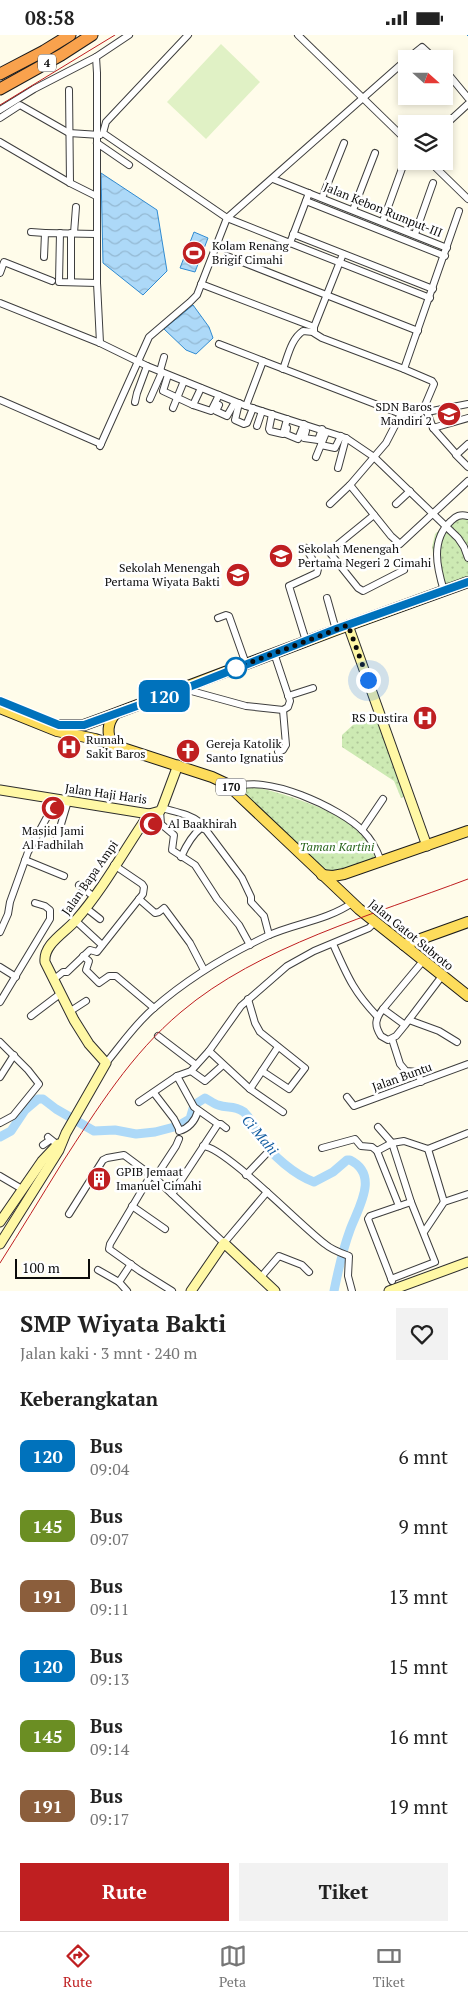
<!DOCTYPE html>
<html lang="id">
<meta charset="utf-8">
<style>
body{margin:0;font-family:"PT Serif",serif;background:#f2f2f2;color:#222;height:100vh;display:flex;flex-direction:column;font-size:19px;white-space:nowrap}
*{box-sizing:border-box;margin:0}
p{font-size:16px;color:#767676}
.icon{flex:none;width:28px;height:28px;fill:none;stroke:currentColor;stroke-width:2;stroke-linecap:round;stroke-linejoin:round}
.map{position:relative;height:1256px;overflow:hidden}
.side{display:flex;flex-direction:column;background:#fff;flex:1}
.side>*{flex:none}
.badge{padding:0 10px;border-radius:8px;font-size:18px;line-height:32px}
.needle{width:32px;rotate:111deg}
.controls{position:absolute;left:398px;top:15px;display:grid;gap:10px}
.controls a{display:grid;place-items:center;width:55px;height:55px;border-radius:0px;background:#fff;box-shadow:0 2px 8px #0003;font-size:25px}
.scale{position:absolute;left:15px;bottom:12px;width:75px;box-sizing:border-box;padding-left:5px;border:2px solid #0b0b0b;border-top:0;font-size:14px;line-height:18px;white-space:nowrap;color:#0b0b0b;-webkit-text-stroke:4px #fff;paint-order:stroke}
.you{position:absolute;width:25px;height:25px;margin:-12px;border:4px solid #fff;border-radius:50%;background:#1a73e8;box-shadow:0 0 0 8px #1a73e833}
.map>.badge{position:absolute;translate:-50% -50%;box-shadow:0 0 0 2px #fff}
h2{padding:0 20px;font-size:19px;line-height:45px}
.round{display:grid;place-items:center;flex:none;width:52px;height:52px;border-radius:0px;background:#f2f2f2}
.headline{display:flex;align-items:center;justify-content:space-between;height:85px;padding:0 20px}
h1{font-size:24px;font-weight:700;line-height:38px}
.cta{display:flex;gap:10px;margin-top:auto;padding:10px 20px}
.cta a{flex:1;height:58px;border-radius:0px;background:#bf1f21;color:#fff;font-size:20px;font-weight:700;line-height:58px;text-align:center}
.cta a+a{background:#f2f2f2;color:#222}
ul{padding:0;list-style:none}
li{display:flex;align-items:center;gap:15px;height:70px;padding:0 20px}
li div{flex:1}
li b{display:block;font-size:19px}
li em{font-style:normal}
li .badge{min-width:55px;font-weight:700;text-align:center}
.status{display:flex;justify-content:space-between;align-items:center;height:35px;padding:0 25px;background:#fff;direction:ltr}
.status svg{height:14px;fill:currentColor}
.menu{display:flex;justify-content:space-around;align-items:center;height:70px;border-top:1px solid #e0e0e0;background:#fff;font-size:14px;color:#767676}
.menu a{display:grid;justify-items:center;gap:2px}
.menu .active{color:#bf1f21}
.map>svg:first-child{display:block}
.grass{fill:url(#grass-dots)}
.pitch{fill:#e0f1c5}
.water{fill:url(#water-waves);stroke:#318bd1}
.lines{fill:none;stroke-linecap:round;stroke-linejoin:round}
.stream{stroke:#318bd1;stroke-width:1}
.river{stroke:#add9f8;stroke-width:9}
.street-casing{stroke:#3e3e3e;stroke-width:8}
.secondary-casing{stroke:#2d2d2d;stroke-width:11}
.primary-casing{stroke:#1c1c1c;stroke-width:12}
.highway-casing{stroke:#1c1c1c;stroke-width:13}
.street{stroke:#fff;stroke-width:6}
.secondary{stroke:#fff8a5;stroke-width:9}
.primary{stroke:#fddc5b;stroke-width:10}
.highway{stroke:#f9a24d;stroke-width:11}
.rail{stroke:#bf1f21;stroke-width:1}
.line-casing{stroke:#fff;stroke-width:11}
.line{stroke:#0072bc;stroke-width:8}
.walk{stroke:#0b0b0b;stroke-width:5;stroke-dasharray:0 9}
.stop-dot{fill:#fff;stroke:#0072bc;stroke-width:2.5}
.labels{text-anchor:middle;stroke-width:5;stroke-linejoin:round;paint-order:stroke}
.shield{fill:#fff;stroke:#545454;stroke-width:1}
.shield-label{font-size:11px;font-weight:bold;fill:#0b0b0b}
.street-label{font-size:12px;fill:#0b0b0b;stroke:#fff}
.poi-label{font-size:12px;fill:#0b0b0b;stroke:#fff;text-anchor:start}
.park-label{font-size:12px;font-style:italic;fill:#27641a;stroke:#fff}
.water-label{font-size:14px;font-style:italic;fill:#115ca0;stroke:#fff}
</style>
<div class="status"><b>08:58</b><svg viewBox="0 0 49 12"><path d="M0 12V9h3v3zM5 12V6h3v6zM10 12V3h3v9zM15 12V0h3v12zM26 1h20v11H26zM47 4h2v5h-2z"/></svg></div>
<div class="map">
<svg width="468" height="1256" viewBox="0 0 468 1256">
<defs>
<pattern id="grass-dots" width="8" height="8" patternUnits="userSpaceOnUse" patternTransform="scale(1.25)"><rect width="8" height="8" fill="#cdeab3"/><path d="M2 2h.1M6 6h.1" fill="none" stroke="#afc799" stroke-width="1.8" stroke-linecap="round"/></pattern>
<pattern id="water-waves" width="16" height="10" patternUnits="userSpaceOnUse" patternTransform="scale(1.25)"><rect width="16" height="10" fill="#add9f8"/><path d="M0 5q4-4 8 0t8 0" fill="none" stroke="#94b9d3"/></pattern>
</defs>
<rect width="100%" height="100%" fill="#fffcea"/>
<g class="grass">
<polygon points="458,479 468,484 468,545 439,556 432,512 435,499"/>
<polygon points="377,677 408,760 401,763 394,746 342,712 342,700 354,689"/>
<path d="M249,751c31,5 102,28 121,55 3,5 5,13 7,18l-45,15 -11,-5 -84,-80z"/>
</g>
<polygon class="pitch" points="221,9 260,47 206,104 167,67"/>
<g class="water">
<polygon points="101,138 157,175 167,236 143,260 103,228"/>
<polygon points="194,197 208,203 195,237 180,233"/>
<polygon points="193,270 209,292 213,303 196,319 186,315 164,294"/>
</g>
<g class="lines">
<polyline class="stream" points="467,0 468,1"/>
<path class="river" d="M0,1102l11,-6 14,-21 13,-11h5l13,10 38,22 21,-1 21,4 19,-2 23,-6 12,-7 4,-14 11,-7c4,2 9,6 13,7 10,4 15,-1 26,7 8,8 11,17 17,26 10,17 34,37 53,44l19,-10 14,-12h3c30,15 8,48 0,70 -7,19 -12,41 -16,61"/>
<g class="street-casing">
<g id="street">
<polyline points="188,0 106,87 103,98 227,183 290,208 309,158"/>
<polyline points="298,0 406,105"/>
<polyline points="407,24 422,12 435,24"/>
<polyline points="444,34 468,63"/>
<polyline points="69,55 70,148"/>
<polyline points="0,75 34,54 96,22"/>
<polyline points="0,83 20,70 69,98 100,100"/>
<polyline points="444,91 468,69"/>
<polyline points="0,107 70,148 96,161"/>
<polyline points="97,108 129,130"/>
<polyline points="429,126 468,164"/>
<polyline points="273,144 447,213"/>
<polyline points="322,163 344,108"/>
<polyline points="306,166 445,221"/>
<polyline points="353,175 375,118"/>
<polyline points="383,186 404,128"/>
<polyline points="31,197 45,198"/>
<polyline points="60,198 59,247 97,248"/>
<polyline points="71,198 71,247"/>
<polyline points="74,198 76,172"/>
<polyline points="293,199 433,254"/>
<polyline points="415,199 433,148"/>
<polyline points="290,208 430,263"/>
<polyline points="343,219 314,292 314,298 322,303 404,334 432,346 434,349 423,375"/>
<polyline points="227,221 418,296"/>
<polyline points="44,222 45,198 96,199"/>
<polyline points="0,238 4,227 52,246"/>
<polyline points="201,249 314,292"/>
<polyline points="0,268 100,308 147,331 246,371 346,403 374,422 458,503 464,512 468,523"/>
<polyline points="100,308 97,248 97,38 96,22 129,0"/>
<polyline points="219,309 263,326"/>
<path d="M283,334c5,-13 8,-30 20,-38l10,1"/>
<polyline points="404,334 459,176"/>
<polyline points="160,336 164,322"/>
<polyline points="168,340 163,356 193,370 211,376 219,360"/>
<polyline points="150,364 162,337"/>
<polyline points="0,365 101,409"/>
<polyline points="135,367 137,358 147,331"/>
<polyline points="239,368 235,385 244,389 247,388 253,373"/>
<polyline points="193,370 201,353"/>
<polyline points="219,370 216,376 227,381 235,367"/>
<polyline points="246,371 263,326 401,379 386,408 350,450 330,469"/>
<polyline points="173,373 184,346"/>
<polyline points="427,377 468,369"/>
<polyline points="272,379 269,394 270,396 283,399 287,384"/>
<polyline points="401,379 416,382 423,375 427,377 433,393 468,383"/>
<polyline points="257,391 262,376"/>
<polyline points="287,393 286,399 298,404 304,389"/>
<polyline points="433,393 456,419"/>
<polyline points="306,396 304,403 318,405 322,394"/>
<polyline points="468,409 456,420 468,432"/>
<polyline points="321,410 335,413 341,401"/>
<polyline points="100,411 149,302 190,267 197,260 227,183 406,25"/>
<polyline points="316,422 325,400"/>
<polyline points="338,433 346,403"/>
<polyline points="350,450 391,501 400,509 468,446"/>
<polyline points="396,469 410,456"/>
<polyline points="374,480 331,515 330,518 358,553 363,556 404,535"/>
<polyline points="306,513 318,534 317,538 289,551 306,606"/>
<path d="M444,556c-7,-23 -14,-51 7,-70 5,-5 9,-7 17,-5"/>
<polyline points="327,563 336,595"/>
<polyline points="218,583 226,580 229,581 246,629"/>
<polyline points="184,654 246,671 283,675 288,672 290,666 274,618"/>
<polyline points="288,661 313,653"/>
<polyline points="278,717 283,715 286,710 283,675"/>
<path d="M233,754c29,-18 109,20 130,42 9,9 14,19 18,30"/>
<path d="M162,773c14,4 28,6 39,15v5"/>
<polyline points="160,776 161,789 174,800 172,815 195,830 217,864 239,890 250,910"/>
<polyline points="362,795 383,764"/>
<polyline points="56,806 68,766"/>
<path d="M181,822c5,-11 11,-22 20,-29l5,2 36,48 9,19v5l13,14 5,19"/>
<polyline points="25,825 64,841"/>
<polyline points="79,850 94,862"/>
<polyline points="139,864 155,878 159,877 164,873 190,908 204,935"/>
<polyline points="86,873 100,884"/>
<polyline points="76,886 102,910"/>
<polyline points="0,897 8,879 10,867 28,817 47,782 50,763"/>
<path d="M333,909c14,31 20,47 44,72"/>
<polyline points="83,921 89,926 86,935 99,948 109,941 116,941 154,973"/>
<polyline points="0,932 16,942"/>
<polyline points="53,945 63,937 67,937 90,915 97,917 143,859 144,852 142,849 114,830"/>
<polyline points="248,964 255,988 260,997 305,1033 289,1054 262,1036"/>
<polyline points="0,967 50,884 50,875 45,871 35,868"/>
<polyline points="383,974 423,926"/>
<polyline points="69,977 86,966"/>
<polyline points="31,981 60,959"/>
<polyline points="409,985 439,996 457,1007"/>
<path d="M405,990l-9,11 -8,4 -7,-4c-7,-11 -6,-17 2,-27l22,16 37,-49"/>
<polyline points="158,1001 196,1030"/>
<polyline points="392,1004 400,1029 406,1036 418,1037 421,1047"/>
<polyline points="0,1007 28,1035 39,1049 13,1081 0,1088"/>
<polyline points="209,1016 250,1054 283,1077"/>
<path d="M106,1028c15,-18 29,-39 48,-55 33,-29 73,-53 113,-72 28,-13 59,-15 85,-33"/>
<polyline points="191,1036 205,1046 223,1030"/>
<polyline points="177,1041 194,1072 218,1089 221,1089 226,1093"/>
<polyline points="0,1042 14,1020"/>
<polyline points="250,1054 278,1012"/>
<polyline points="154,1058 174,1084 179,1094"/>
<polyline points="347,1062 354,1071 468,1029"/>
<polyline points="139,1067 177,1041 191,1036 209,1016 241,971 287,931 314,916 369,893 375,887"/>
<polyline points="378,1092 392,1108 411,1167 435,1227 391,1244"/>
<path d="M179,1096c11,-3 16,-10 19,-20"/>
<polyline points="48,1102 58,1110"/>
<polyline points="43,1110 50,1105"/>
<path d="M203,1111c22,1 99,81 122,98 7,6 16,9 24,12l-1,20 4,15"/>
<polyline points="322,1113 355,1104 361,1111 372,1112 377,1116 392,1108 404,1106 428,1114 468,1098"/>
<polyline points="428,1114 444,1167"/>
<polyline points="377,1116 399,1171"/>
<polyline points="151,1140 110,1209 109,1214 140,1236 172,1256"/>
<polyline points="246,1140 268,1117"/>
<polyline points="0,1141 22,1154"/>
<polyline points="155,1143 176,1111 179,1104"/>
<polyline points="172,1159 218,1089"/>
<polyline points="132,1171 165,1194"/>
<polyline points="69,1179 103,1125 107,1123 124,1120 155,1143 224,1208 267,1157"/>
<polyline points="424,1197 444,1167 468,1159"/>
<polyline points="98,1235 119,1247"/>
<polyline points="261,1242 279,1221 302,1230 309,1237"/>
<polyline points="392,1246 368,1184 370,1181 411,1167"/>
<polyline points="127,1256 119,1247 131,1229"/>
</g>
</g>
<g class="secondary-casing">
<g id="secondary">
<polyline points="348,590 427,811"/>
<polyline points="0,755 149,779 160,776 162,773 178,730"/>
<polyline points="0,1187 42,1126 58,1109"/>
<path d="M0,1209l59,-94 7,-17 40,-70 -17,-19 -15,-24 -29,-58c-2,-18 21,-30 31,-42 28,-32 49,-71 73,-106"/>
<polyline points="191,1256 224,1208 275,1256"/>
<polyline points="389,1256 468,1227"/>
</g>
</g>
<g class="primary-casing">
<g id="primary">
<polyline points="0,673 57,696 95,704 212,742 227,749 359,874 468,961"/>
<polyline points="60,690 84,690 106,682 336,595 468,547"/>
<path d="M112,710c-5,-12 -5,-21 3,-31"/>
<polyline points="322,840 333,841 344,839 468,796"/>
<polyline points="404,910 468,887"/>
</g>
</g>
<g class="highway-casing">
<g id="highway">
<polyline points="0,39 44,16 70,0"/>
<polyline points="0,54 61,20 92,0"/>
</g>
</g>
<use href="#street" class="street"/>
<use href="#secondary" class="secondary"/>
<use href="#primary" class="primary"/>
<use href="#highway" class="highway"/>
<g class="rail">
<polyline points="0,70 115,0"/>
<path d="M0,1228c21,-33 41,-66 62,-100 35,-54 69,-109 119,-151 78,-66 192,-97 287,-133"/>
</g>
</g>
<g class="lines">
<g class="line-casing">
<polyline id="line" points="0,666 59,690 84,690 184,654 336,594 468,547"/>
</g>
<use href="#line" class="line"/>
<polyline class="walk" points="236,633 348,590 368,645"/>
</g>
<defs>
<g id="stadium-disc" transform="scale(1.25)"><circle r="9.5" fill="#bf1f21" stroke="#fff"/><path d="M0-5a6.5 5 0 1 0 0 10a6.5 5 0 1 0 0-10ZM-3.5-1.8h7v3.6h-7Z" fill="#fff"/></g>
<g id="school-disc" transform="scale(1.25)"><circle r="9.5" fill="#bf1f21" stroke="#fff"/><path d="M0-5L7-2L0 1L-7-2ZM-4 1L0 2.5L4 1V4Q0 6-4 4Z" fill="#fff"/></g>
<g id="hospital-disc" transform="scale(1.25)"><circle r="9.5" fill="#bf1f21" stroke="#fff"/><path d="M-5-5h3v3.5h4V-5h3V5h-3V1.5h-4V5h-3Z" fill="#fff"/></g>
<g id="church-disc" transform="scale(1.25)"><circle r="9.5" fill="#bf1f21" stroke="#fff"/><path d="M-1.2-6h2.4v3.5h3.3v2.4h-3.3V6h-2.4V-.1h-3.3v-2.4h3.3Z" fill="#fff"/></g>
<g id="mosque-disc" transform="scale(1.25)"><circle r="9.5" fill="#bf1f21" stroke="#fff"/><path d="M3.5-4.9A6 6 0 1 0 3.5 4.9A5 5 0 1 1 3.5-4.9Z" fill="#fff"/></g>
<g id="building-disc" transform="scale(1.25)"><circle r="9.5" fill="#bf1f21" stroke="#fff"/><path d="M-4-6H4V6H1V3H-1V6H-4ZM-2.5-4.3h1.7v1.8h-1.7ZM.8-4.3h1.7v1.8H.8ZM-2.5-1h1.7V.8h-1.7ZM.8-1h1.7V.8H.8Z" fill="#fff"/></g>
</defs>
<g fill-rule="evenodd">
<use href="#stadium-disc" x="194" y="218"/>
<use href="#school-disc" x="449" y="379"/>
<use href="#school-disc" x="281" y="521"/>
<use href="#school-disc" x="238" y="540"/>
<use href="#hospital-disc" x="425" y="683"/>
<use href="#hospital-disc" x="69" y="712"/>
<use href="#church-disc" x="188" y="716"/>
<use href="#mosque-disc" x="53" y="773"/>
<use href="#mosque-disc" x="151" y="789"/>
<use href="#building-disc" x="99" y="1144"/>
</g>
<circle class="stop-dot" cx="236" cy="633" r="10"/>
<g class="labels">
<g class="shield">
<rect x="38" y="19.5" width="18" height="17" rx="4"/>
<rect x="216" y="743.5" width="30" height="17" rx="4"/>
</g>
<g class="shield-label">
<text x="47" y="32">4</text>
<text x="231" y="756">170</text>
</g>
<g class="street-label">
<text transform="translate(383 175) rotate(22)" y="4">Jalan Kebon Rumput-III</text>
<text transform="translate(106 759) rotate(8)" y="4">Jalan Haji Haris</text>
<text transform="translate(90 843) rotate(-55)" y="4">Jalan Bapa Ampi</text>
<text transform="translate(411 900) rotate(39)" y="4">Jalan Gatot Subroto</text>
<text transform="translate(402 1042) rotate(-20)" y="4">Jalan Buntu</text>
</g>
<g class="poi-label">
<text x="212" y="215">Kolam Renang<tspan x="212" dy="14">Brigif Cimahi</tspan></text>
<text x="432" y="376" text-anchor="end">SDN Baros<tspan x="432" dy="14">Mandiri 2</tspan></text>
<text x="298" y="518">Sekolah Menengah<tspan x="298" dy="14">Pertama Negeri 2 Cimahi</tspan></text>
<text x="220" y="537" text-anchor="end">Sekolah Menengah<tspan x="220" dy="14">Pertama Wiyata Bakti</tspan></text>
<text x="408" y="687" text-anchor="end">RS Dustira</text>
<text x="86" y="709">Rumah<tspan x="86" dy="14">Sakit Baros</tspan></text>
<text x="206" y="713">Gereja Katolik<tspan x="206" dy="14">Santo Ignatius</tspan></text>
<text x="168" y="793">Al Baakhirah</text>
<text x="53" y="800" text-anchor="middle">Masjid Jami<tspan x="53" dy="14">Al Fadhilah</tspan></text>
<text x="116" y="1141">GPIB Jemaat<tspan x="116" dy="14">Imanuel Cimahi</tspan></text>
</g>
<g class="park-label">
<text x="337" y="816">Taman Kartini</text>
</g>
<g class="water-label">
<text transform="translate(260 1100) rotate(50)" y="5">Ci Mahi</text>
</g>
</g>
</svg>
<div class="controls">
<a><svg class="needle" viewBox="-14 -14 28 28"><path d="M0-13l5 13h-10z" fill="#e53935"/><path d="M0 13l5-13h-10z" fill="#767676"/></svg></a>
<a><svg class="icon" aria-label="layers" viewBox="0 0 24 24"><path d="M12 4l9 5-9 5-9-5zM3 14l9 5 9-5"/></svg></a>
</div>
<div class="scale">100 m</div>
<div class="you" style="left:368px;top:645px"></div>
<b class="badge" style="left:164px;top:661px;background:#0072bc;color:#fff">120</b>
</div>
<section class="side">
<div class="headline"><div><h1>SMP Wiyata Bakti</h1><p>Jalan kaki · 3 mnt · 240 m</p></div><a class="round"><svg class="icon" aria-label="heart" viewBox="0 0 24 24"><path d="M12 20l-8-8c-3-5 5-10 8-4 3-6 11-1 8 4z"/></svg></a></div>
<h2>Keberangkatan</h2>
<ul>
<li><span class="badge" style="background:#0072bc;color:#fff">120</span><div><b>Bus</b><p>09:04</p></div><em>6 mnt</em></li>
<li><span class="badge" style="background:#6b8e23;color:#fff">145</span><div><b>Bus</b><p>09:07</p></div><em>9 mnt</em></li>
<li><span class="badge" style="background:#8b5e3c;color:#fff">191</span><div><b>Bus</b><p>09:11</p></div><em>13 mnt</em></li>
<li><span class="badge" style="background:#0072bc;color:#fff">120</span><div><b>Bus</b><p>09:13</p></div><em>15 mnt</em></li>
<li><span class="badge" style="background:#6b8e23;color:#fff">145</span><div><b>Bus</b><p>09:14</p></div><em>16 mnt</em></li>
<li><span class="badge" style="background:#8b5e3c;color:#fff">191</span><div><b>Bus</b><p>09:17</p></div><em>19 mnt</em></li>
</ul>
<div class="cta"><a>Rute</a><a>Tiket</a></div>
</section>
<nav class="menu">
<a class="active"><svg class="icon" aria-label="directions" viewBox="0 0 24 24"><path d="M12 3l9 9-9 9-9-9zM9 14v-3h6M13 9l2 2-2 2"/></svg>Rute</a>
<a><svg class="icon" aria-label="map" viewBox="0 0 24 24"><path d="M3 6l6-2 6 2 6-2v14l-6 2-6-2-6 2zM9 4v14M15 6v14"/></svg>Peta</a>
<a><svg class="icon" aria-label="tickets" viewBox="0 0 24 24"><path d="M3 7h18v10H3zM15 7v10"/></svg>Tiket</a>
</nav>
